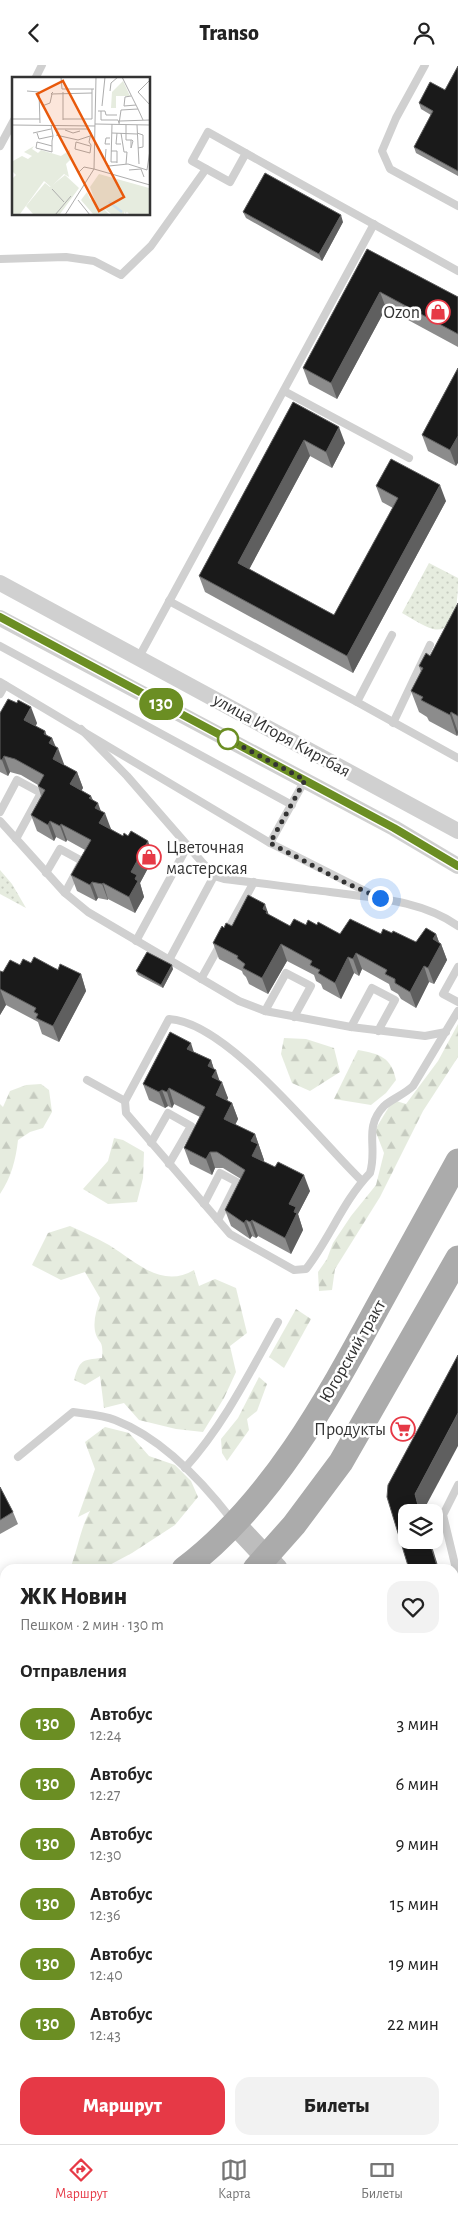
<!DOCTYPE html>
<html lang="ru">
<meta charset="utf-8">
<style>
body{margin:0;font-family:"Alegreya Sans",sans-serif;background:#f2f2f2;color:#222;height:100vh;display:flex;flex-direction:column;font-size:19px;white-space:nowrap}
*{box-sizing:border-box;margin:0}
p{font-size:16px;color:#767676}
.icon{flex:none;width:28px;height:28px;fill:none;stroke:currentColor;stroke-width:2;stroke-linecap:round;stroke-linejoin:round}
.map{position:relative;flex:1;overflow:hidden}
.sheet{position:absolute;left:0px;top:1499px;width:459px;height:581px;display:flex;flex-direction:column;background:#fff;border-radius:15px 15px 0 0;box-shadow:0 2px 12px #0003}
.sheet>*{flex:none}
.badge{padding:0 10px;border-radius:16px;font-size:18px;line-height:32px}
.tools{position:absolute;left:398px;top:1439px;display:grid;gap:10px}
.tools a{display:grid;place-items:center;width:45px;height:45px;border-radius:10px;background:#fff;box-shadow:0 2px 12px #0003;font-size:25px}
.you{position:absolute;width:25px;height:25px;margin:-12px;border:4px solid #fff;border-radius:50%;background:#1a73e8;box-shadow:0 0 0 8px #1a73e833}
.map>.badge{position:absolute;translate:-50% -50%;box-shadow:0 0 0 2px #fff}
h2{padding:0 20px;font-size:19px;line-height:45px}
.round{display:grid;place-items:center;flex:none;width:52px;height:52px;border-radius:15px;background:#f2f2f2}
.summary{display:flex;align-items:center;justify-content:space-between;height:85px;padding:0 20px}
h1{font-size:24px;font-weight:800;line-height:38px}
.primary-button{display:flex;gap:10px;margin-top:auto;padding:10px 20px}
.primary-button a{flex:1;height:58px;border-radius:15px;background:#e63946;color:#fff;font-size:20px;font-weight:800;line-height:58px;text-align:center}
.primary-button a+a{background:#f2f2f2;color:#222}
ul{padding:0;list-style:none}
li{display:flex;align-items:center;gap:15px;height:60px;padding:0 20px}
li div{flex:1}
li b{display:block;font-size:19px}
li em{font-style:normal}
li .badge{min-width:55px;font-weight:700;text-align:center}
header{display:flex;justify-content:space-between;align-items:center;height:65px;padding:0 20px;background:#fff;font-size:22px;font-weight:800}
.tab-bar{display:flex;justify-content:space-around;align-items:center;height:70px;border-top:1px solid #e0e0e0;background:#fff;font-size:14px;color:#767676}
.tab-bar a{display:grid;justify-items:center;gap:2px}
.tab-bar .active{color:#e63946}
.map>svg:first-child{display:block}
.forest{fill:url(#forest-firs)}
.park{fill:url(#park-dots)}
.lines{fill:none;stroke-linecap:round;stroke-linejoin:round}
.stream{stroke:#cfe2ee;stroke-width:4.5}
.service{stroke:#d0d0d0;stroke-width:8}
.minor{stroke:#d0d0d0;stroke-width:16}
.secondary{stroke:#bdbdbd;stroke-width:22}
.primary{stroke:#ababab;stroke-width:25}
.wall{fill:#8c8c8c}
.shaded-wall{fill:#5f5f5f}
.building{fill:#1a1a1a;stroke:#5f5f5f}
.line-casing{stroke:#fff;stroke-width:11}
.line{stroke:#6b8e23;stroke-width:8}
.walk{stroke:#333;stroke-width:5;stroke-dasharray:0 9}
.stop-dot{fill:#fff;stroke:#6b8e23;stroke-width:2.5}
.labels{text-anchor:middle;stroke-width:5;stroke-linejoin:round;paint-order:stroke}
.poi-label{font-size:18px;fill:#333;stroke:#fff;text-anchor:end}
.street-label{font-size:18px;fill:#333;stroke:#fff}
.inset-river{fill:none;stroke:#cfe2ee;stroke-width:2.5}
.inset-road{fill:none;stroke:#adadad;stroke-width:1}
.view{fill:#e8590c;fill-opacity:0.15;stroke:#e8590c;stroke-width:2.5}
.inset-edge{fill:none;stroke:#333;stroke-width:2.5}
</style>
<header><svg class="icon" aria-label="back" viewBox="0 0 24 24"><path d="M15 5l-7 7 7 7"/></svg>Transo<svg class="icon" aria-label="person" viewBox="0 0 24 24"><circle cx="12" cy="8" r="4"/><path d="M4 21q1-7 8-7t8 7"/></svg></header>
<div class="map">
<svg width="458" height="2079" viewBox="0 0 458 2079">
<defs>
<pattern id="forest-firs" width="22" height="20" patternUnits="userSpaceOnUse" patternTransform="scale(1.25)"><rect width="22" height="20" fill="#e6ecdf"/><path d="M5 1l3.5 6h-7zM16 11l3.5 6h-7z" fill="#c6cbc0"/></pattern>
<pattern id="park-dots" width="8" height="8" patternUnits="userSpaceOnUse" patternTransform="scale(1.25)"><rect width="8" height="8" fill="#e6ecdf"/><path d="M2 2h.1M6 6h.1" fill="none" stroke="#c6cbc0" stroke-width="1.8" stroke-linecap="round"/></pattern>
</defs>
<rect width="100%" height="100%" fill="#fff"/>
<g class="forest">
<polygon points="458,959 458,992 423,1046 380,1132 335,1204 332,1225 319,1226 318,1207 327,1194 333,1178 351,1151 376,1120 384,1088 375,1065 393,1035 406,1039 438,996"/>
<polygon points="284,973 306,974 334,983 340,1007 310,1026 292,1018 281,989"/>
<path d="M358,985c22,4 33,7 38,30l-10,13 -15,12 -37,-6z"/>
<path d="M41,1019l8,6 3,22 -9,16 -13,4 -12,8c-2,19 -7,38 -18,54v-90l3,3 7,-16 16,-6z"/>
<polygon points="114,1073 123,1075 144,1087 143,1113 137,1137 108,1139 83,1124 108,1096"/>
<path d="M70,1161c13,6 27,12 39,19 27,17 53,44 85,25l5,16 16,-7 21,9 11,45 -17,13 6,26 -12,26 -21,34 -27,-3 -37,-9 -15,-17 -20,5 -4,-32 -15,9 -11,-5c6,-20 7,-20 28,-22 2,-20 -4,-13 -7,-27 -2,-11 2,-22 5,-33l-15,-26 -24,8 -29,-15 16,-32z"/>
<polygon points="296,1244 311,1254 284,1303 269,1292"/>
<polygon points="259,1312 267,1319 257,1346 247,1354 249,1365 227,1396 222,1388 221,1374 238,1353"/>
<path d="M105,1362l24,6 20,23 26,9 16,16 7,16 -23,28 -43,28 -30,16h-32c8,-20 10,-40 20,-58l-12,6 17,-48 -10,-27z"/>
<polygon points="0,1532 3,1540 5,1540 5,1557 0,1559"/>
<polygon points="454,1725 458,1729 458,1810 454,1813"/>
<polygon points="5,1806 5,1848 2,1849 0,1846 0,1817"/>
<polygon points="458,1822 458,1977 454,1968 454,1825"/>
<polygon points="0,1913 5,1921 5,2075 49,2075 49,2079 0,2079"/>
<polygon points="454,2002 458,2011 458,2079 95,2079 99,2075 454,2075"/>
</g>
<g class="park">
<path d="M429,498l29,15c0,16 0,57 -25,51 -10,-3 -22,-11 -31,-16z"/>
<polygon points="0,805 12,819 26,843 0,829"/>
</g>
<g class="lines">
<polyline class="stream" points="243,2075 245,2079"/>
<g class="service">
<polyline points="425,0 396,53 382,86 390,104 458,141"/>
<polyline points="35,14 42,0"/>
<polyline points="0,81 14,55"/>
<polyline points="246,88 230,117 192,96 208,67 274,104 458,206"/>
<polyline points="0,194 66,192 94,196 121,210 151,181 206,104"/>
<polyline points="284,326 409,393"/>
<polyline points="169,536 357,637 458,693"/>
<polyline points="0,581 292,740"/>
<polyline points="139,592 374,159"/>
<polyline points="0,617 270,778 371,829"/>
<polyline points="0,629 5,620"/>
<polyline points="357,637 392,570"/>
<polyline points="393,658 430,580"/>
<path d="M81,664l46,47 87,100 10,3c36,4 71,9 106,13 44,6 91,8 128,34"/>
<polyline points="0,747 17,715 41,728 16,774"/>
<polyline points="0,756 65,828 88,847 239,936 265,946 351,962 425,971 446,967"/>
<polyline points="270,778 305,715"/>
<polyline points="46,808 60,784 82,796 65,828"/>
<polyline points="226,868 254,817"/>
<polyline points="136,876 187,782"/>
<polyline points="169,895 214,811"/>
<polyline points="458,902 443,929 458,937"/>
<polyline points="201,914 221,878"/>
<polyline points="265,946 286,908 311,921 294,952"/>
<polyline points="351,962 372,923 395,935 378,966"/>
<polyline points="87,1015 125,1036"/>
<polyline points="151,1078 168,1048 191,1061 169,1099"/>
<path d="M362,1116c-44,-42 -134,-159 -193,-162l-44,82 1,12 104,121 64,36 12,-1c24,-31 37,-68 64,-96 8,-26 -7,-45 14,-67 6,-6 21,-12 29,-20l45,-75"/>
<polyline points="204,1139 220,1108 237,1117 218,1155"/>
<path d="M18,1392l55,-45c14,2 30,3 42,8 47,18 87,61 117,100"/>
<path d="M185,1403c39,-43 65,-96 93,-146"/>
<polyline points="458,1420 443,1450 458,1512"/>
</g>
<g class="minor">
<polyline points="0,518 458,766"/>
<polyline points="0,553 394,763 458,801"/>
</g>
<g class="secondary">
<polyline points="235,1459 277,1504"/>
<polyline points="454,1662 458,1666"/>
</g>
<g class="primary">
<path d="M184,1504c87,-66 142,-167 193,-261 27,-49 54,-98 81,-147"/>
<polyline points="255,1504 294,1460 341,1397 458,1193"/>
<polyline points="0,1615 5,1612"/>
<polyline points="0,1665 5,1662"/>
</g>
</g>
<g class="wall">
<polygon points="458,1 458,111 416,88 414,82 431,50 421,44 419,38 445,25"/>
<polygon points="243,147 343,157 322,196 246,153"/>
<polygon points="367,184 458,232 458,282 386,243 337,334 309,319 303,303"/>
<polygon points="458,303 456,401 428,386 422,370"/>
<polygon points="293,337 345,378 332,403 310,391 249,504 334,550 393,443 382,437 376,421 446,436 353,608 205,527 199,511"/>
<polygon points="458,538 458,670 457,671 429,656 427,652 419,647 411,626 421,607 419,601 430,591"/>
<polygon points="0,648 37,658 36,661 45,666 47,671 52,673 64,700 77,707 83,723 81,725 91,731 93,735 101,746 111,764 154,792 140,818 144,832 135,848 108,834 108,835 98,833 96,836 77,826 71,810 85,785 67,775 66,777 56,772 54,776 37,766 31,750 41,731 38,721 38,720 21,710 10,707 8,711 0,707"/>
<polygon points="269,850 290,861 317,860 340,869 392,868 416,877 436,869 439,877 441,879 447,895 434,919 429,917 416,943 401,934 398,929 391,925 389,919 362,904 359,911 354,908 341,934 323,924 321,919 316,916 314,910 287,896 268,929 249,919 246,912 243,909 242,906 219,894 213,878 224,863 232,861"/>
<polygon points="31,898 81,909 86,926 59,977 42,969 38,957 6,940 0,950 0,906 3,907 20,900"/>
<polygon points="173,904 163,923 138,910 136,906"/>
<polygon points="194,987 211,995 214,1005 228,1033 227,1035 232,1038 238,1054 235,1060 255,1069 264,1095 264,1097 310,1126 298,1149 303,1165 291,1189 258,1171 256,1173 252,1171 250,1174 231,1161 225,1145 241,1114 223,1103 215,1103 212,1110 190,1099 184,1083 200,1052 174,1039 172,1043 168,1041 165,1043 149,1035 143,1019"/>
<polygon points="0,1422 13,1447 18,1459 0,1469"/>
<polygon points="454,1534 458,1536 458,1583 454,1580"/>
</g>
<g class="shaded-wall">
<polygon points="341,150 343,157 322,196 319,189"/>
<polygon points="380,227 386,243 337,334 331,318"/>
<polygon points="339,362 345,378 332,403 326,387"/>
<polygon points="458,371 458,398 456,401 450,385"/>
<polygon points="304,375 310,391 244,514 238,498"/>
<polygon points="440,420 446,436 353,608 347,591"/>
<polygon points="31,642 37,658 30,671 24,655"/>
<polygon points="451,647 458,667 457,671 450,650"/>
<polygon points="45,666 49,678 52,673 57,686 58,683 64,699 59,710 44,669"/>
<polygon points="4,691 10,707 8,711 2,695"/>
<polygon points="77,707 83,723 76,736 70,719"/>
<polygon points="91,731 95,743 98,738 103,752 105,748 111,764 105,774 89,733"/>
<polygon points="50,756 56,772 54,776 48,760"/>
<polygon points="61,759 67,775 66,777 60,761"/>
<polygon points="148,776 154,792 140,818 144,832 135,848 129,832 131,807"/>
<polygon points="92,817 98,833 96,836 90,820"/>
<polygon points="103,818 108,834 108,835 102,819"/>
<polygon points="265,839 273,862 263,844"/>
<polygon points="436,869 440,880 441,879 447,895 434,919 428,903 433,874"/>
<polygon points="281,879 287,896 268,929 262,913"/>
<polygon points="356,888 362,904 359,911 353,894"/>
<polygon points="348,892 354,908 341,934 335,918"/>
<polygon points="172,900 173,904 163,923 161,920"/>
<polygon points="424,901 429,917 416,943 410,927"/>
<polygon points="81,909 86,926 59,977 53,961"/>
<polygon points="0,924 6,940 0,950"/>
<polygon points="191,978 196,994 187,984"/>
<polygon points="211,995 215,1007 216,1005 221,1020 222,1017 228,1033 222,1046 208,1001"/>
<polygon points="169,1023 174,1039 172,1043 167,1027"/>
<polygon points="162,1025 168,1041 165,1043 159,1027"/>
<polygon points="232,1038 238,1054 230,1070 224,1054"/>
<polygon points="255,1069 264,1095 258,1107 252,1091 251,1076"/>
<polygon points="210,1087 215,1103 212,1110 206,1094"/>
<polygon points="304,1110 310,1126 298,1149 303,1165 291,1189 285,1173 289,1139"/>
<polygon points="246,1155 252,1171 250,1174 244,1158"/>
<polygon points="252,1155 258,1171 256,1173 250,1157"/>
<polygon points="458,1348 458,1381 422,1448 420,1448 415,1429"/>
<polygon points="429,1475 430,1475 439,1504 438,1504"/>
</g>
<g class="building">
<polygon points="458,1 458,106 414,82 433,46 419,38 430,17 445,25"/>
<polygon points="265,108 341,150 319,189 243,147"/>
<polygon points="367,184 458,232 458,269 380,227 331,318 303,303"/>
<polygon points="458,303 458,371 450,385 422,370"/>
<polygon points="293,337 339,362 326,387 304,375 238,498 334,550 398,433 376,421 391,394 440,420 347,591 199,511"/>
<polygon points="458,538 458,651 451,647 450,650 421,635 423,632 411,626 423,603 419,601 426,588 430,591"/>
<polygon points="8,634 17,638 18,635 31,642 24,655 45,666 44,669 52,673 49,678 58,683 53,694 77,707 70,719 91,731 89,733 98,738 95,743 105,748 99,758 123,771 124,768 128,771 131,766 148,776 131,807 137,810 135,814 138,816 129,832 103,818 102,819 92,817 90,820 71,810 91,775 61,759 60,761 50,756 48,760 31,750 45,725 38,721 44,710 15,694 4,691 2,695 0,694 0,648"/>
<polygon points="248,830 265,839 263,844 267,846 266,848 290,861 294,854 306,860 308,855 317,860 318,857 340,869 350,854 381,869 383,864 392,868 393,866 416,877 426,863 436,869 433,874 441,879 428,903 424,901 410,927 395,918 395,914 385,909 387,905 356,888 353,894 348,892 335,918 318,908 320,905 310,900 312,896 281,879 262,913 243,903 245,899 237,893 238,891 213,878 222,861 224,863 226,858 232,861"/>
<polygon points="147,887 172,900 161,920 136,906"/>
<polygon points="34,892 58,905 60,899 81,909 53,961 36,953 38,949 34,947 36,943 0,924 0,906 3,907 10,895 20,900 23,894 31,898"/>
<polygon points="170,967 191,978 187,984 211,995 208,1001 216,1005 212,1012 222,1017 216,1030 232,1038 224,1054 255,1069 251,1076 258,1079 252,1091 275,1102 278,1097 304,1110 289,1139 296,1142 294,1147 297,1148 285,1173 252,1155 250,1157 246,1155 244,1158 225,1145 245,1105 217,1087 210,1087 206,1094 184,1083 205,1042 169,1023 167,1027 162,1025 159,1027 143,1019"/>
<polygon points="458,1290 458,1348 415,1429 420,1448 406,1448 406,1475 429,1475 438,1504 409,1504 387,1432 388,1420"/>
<polygon points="0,1422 13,1447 0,1455"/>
<polygon points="454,1534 458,1536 458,1567 454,1565"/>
</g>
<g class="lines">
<g class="line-casing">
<polyline id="line" points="0,552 394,763 458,801"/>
</g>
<use href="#line" class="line"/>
<polyline class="walk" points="228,674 305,715 270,778 344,817 380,833"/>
</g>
<defs>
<g id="shop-ring" transform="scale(1.25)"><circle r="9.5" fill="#fff" stroke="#e63946" stroke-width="1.5"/><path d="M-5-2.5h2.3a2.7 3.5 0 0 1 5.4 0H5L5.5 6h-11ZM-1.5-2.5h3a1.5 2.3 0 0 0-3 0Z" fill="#e63946"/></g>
<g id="supermarket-ring" transform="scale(1.25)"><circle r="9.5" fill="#fff" stroke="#e63946" stroke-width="1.5"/><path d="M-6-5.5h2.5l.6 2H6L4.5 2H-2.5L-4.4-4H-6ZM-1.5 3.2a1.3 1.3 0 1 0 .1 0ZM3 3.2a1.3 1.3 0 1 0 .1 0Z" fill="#e63946"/></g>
</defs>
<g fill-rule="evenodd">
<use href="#shop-ring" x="438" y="247"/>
<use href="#shop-ring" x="149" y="792"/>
<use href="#supermarket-ring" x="403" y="1364"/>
</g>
<circle class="stop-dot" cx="228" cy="674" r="10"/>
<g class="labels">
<g class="poi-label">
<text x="420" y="253">Ozon</text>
<text x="166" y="788" text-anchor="start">Цветочная<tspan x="166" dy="21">мастерская</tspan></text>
<text x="386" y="1370">Продукты</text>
</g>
<g class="street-label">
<text transform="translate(282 670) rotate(29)" y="6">улица Игоря Киртбая</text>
<text transform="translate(352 1286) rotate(-60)" y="6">Югорский тракт</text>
</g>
</g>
<g transform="translate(12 12)">
<rect width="138" height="138" fill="#fff"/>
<path d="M111,4l7,15h-14v12h-5l1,-16zM22,69l-2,3 6,4 3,-3 20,6 9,-6v10l-4,4 3,13 -5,-3 -13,13 -7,-6 -24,33h-8v-35l4,-4 -4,-4 1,-10 9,-5 6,3 4,-3 -8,-4zM87,97l50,14v26h-20l-2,-2 -2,2 -1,-3v3h-13l-10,-8 8,8h-16l-12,-14 6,-8 3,7 5,2 -5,-14z" fill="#e6ecdf"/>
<path d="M53,98l14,13 -19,26h-27l-7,-8 19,-23 5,4z" fill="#e6ecdf"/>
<path class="inset-river" d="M97,125l13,10"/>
<path class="inset-road" d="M49,0l1,12h32M110,0l16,32M137,4l-11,11 12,13M15,14l12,1 1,31M98,14l1,-8 7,-6M41,15l-2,2 41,-1M119,19l-6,1 -1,9 12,-1M30,29l8,-3 2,-9M90,29l3,-29M86,34h7l1,4h11M89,34v9h17l1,3M0,42h28M51,42h29v-30M51,43v-28M108,44l30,-1M83,47l55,1M100,47l-1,38h6M107,47l2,-14 17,-1 5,11M0,48l83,1M114,48v15h6l1,1 -2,7v-8M125,48l2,39M42,52h35l2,4 -2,9 2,3 -1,8 -15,-4 1,-7 14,4M53,53l8,3 7,-2M21,56l18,-4M25,56l2,6 14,-3 -2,-11M100,56l25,1M105,56l-1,11h5M109,56l3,19h3l-1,12M125,56l6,2v12l-5,1M44,58l22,5 12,-4M98,61h-4l-1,6h5M40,69l-15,-4 -1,6 16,4v-11l1,-5M94,72l-1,13 4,4 19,-2 19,6 3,-20M99,74h6v12M82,92l56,16M117,93l12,-1 3,8M67,95l5,-5 10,2M40,112l12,13M66,123l12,15M43,138l16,-19M53,138l29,-46 2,-92"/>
<path class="view" d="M51,4l61,116 -25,14 -62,-117z"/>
<rect width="138" height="138" class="inset-edge"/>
</g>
</svg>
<div class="tools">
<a><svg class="icon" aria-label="layers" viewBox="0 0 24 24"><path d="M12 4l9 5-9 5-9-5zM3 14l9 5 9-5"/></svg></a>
</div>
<div class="you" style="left:380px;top:833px"></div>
<b class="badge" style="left:161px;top:639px;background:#6b8e23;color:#fff">130</b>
<section class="sheet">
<div class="summary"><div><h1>ЖК Новин</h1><p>Пешком · 2 мин · 130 m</p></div><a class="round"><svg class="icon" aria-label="heart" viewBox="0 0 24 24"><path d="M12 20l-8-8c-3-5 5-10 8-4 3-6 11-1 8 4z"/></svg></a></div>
<h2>Отправления</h2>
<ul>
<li><span class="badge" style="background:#6b8e23;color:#fff">130</span><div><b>Автобус</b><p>12:24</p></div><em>3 мин</em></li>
<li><span class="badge" style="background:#6b8e23;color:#fff">130</span><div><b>Автобус</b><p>12:27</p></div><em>6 мин</em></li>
<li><span class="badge" style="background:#6b8e23;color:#fff">130</span><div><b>Автобус</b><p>12:30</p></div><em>9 мин</em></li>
<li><span class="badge" style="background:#6b8e23;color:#fff">130</span><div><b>Автобус</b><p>12:36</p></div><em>15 мин</em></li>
<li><span class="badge" style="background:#6b8e23;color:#fff">130</span><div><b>Автобус</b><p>12:40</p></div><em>19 мин</em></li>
<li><span class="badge" style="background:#6b8e23;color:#fff">130</span><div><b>Автобус</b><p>12:43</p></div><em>22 мин</em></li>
</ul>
<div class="primary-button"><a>Маршрут</a><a>Билеты</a></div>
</section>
</div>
<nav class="tab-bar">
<a class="active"><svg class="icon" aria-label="directions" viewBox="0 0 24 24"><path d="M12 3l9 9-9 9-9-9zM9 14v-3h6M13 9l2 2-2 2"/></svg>Маршрут</a>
<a><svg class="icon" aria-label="map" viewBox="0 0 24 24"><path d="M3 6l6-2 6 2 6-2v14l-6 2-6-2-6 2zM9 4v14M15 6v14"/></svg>Карта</a>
<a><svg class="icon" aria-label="tickets" viewBox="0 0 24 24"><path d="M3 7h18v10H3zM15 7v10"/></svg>Билеты</a>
</nav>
